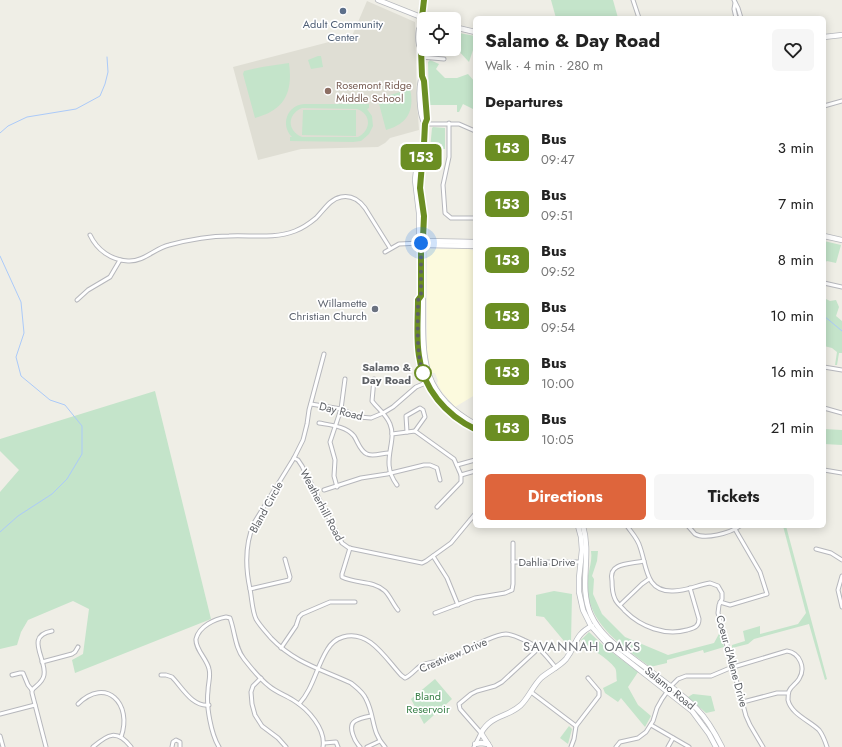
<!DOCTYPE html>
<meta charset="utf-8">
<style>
body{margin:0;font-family:Jost,sans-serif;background:#f6f6f6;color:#222;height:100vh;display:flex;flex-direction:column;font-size:15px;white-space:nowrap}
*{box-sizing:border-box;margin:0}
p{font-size:13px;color:#767676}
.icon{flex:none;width:22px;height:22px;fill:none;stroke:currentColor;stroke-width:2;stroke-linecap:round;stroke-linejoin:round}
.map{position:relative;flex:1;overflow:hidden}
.panel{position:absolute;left:473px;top:16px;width:353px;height:512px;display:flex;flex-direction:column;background:#fff;border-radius:6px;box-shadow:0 2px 10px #0003}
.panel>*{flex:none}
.badge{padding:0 8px;border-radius:6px;font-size:14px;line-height:26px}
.tools{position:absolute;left:417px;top:12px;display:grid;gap:8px}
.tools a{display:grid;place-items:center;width:44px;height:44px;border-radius:6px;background:#fff;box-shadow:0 2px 10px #0003;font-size:20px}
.you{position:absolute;width:20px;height:20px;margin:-10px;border:3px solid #fff;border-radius:50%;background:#1a73e8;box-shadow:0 0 0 6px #1a73e833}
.map>.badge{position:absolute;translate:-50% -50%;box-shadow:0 0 0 2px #fff}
h2{padding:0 12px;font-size:15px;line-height:36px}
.round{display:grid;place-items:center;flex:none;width:42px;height:42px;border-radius:6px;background:#f6f6f6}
.summary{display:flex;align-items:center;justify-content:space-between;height:68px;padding:0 12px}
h1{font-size:19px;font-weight:700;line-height:30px}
.primary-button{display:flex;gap:8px;margin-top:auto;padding:8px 12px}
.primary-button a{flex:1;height:46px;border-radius:6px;background:#de653c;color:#fff;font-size:16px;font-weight:700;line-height:46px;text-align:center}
.primary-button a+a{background:#f6f6f6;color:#222}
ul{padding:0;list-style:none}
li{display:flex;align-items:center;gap:12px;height:56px;padding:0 12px}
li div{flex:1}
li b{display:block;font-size:15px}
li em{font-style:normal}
li .badge{min-width:44px;font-weight:700;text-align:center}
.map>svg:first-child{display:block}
.commercial{fill:#fcfade}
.education{fill:#dfded4}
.green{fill:#c4e4ca;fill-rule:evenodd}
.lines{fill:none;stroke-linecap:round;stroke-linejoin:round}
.stream{stroke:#abcaf9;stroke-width:1}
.street-casing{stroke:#b6b7bc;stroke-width:5}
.secondary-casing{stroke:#b7b9be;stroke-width:6}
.street{stroke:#fff;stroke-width:3}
.secondary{stroke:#fff;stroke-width:4.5}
.line-casing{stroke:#fff;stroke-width:9}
.line{stroke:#6b8e23;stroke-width:6}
.walk{stroke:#5d6065;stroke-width:4;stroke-dasharray:0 7.2}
.service-dot{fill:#5c6f8a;stroke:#fff;stroke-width:1.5}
.education-dot{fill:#8d6e63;stroke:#fff;stroke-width:1.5}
.worship-dot{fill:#6b7280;stroke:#fff;stroke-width:1.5}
.stop-dot{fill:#fff;stroke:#6b8e23;stroke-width:2}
.labels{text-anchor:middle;stroke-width:3.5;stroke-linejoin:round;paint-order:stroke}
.service-label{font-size:11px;fill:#4e5e75;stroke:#fff}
.education-label{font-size:11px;fill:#785e54;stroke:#fff;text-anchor:start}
.worship-label{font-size:11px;fill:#5b616d;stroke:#fff;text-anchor:end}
.stop-label{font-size:11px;font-weight:bold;fill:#5d6065;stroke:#fff;text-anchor:end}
.street-label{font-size:11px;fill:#5d6065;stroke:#fff}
.park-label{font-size:11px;fill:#3a8049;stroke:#fff}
.quarter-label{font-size:13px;letter-spacing:1px;fill:#6e7177;stroke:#fff}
</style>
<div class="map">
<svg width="842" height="747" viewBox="0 0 842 747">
<rect width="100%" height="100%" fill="#efeee6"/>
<polygon class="commercial" points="430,249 469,249 475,251 475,395 455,407 442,392 437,383 438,381 435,373 432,373 431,371 427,351 427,252"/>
<polygon class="education" points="367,1 415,22 417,102 419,130 390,138 385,143 378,147 301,149 258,160 233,67 352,36"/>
<g class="green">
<polygon points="551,0 613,0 618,18 556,18"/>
<polygon points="454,32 475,36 475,50 473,50 469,62 454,46"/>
<polygon points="318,56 321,56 323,67 311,69 308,60"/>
<polygon points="430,60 439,64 436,69 445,78 457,78 468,74 475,82 475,110 463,104 459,112 457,112 457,105 429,105 428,62"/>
<path d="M289,63c4,29 -4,47 -34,55l-12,-44 1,-3 18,-4z"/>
<path d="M410,89c5,22 -3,35 -24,41l-8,-30 2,-2z"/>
<path d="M304,104h65v4l-2,1 5,7 1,10 -4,8 -8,7 -8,1 -63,-1v-4h2c-12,-12 -5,-32 12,-33zM302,108l55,1c15,5 14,22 1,28h-56c-15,-6 -15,-23 0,-29z"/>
<polygon points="303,110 356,110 356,136 302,135"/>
<polygon points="433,127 445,128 445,149 430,149 432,128"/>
<polygon points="824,241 841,245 836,263 827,261 824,263"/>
<polygon points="824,298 830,301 836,300 839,307 836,316 842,321 842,353 839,353 837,365 835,365 837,352 832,348 824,346"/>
<polygon points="155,391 211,619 75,673 72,660 83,654 89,609 73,601 28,620 21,632 17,645 0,649 0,492 19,470 0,451 0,439"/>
<polygon points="824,429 842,430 842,445 824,444"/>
<polygon points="783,526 786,526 827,679 825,680 809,624 754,639 748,644 732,648 732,645 745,641 743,631 760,626 760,634 798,624 806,613"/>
<path d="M591,551h7l-1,10 -5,15 2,3 -1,15 9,20 23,23 43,18 46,-12 6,-11 4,15 -20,6 -1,-3 -36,10v3l-17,4c-27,-21 -60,-41 -63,-79 -1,-13 6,-24 4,-37z"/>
<polygon points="554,591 572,594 571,642 569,647 544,617 536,616 536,595"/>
<path d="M589,632l16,15 33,25 -10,15 10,18 13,11 -6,11 -24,-29 -3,4 -13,-9 -2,-5 14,-7c-1,-4 0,-10 -2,-13 -7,-10 -25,-19 -34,-28z"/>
<polygon points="435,679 452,699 424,724 411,699"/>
<polygon points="693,694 711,696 715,711 706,713 688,697"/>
<polygon points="569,726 572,729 568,744 560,738"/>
</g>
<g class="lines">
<g class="stream">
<polyline points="0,133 8,126 27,117 76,109 100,96 105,84 108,72 107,57"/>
<polyline points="0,256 21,302 24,333 16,357 21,376 50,400 65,405 82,426 82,454 67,479 52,494 18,516 0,532"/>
<polyline points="824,316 842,331"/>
</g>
<g class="street-casing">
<g id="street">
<polyline points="633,0 639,18"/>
<polyline points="734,0 738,8 741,18"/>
<polyline points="735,3 734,9 736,18"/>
<polyline points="421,57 444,59"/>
<polyline points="824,106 842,101"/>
<polyline points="449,123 449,157 443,185 445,213 451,218 475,218"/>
<polyline points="425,124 459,124 475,131"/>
<path d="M90,235c7,15 21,25 38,26 16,1 27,-13 41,-16 19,-5 41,-9 60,-9 23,-1 45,3 66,-5 8,-3 15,-8 21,-13 8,-8 14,-19 25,-21 10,-2 18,3 24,11l25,40"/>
<polyline points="385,252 399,244 421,243"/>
<polyline points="824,283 842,287"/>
<polyline points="77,300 88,290 110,277 120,260"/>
<path d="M324,354l-15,56 -2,14 -4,16 -9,18 -40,65c-9,21 -9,43 -4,66 2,10 2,21 6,30 4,7 10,13 15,19 24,25 50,31 80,45 6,5 12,9 15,16 9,17 5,33 19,48"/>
<polyline points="824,367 842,370"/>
<path d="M374,379l-2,22c6,8 14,13 18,23 8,19 -11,37 7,61"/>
<polyline points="311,404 341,409 359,417 371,418 383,413 393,407 416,387 428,382"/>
<polyline points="824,408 842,413"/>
<path d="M319,423c11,2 27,3 35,13 4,6 6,15 13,18 6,3 15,-1 22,-1"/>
<polyline points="407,432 406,416 420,408 423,410 425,417 415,431"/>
<polyline points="392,434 415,431 454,459 461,475 461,482 437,507"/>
<polyline points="294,458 298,460 302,466 342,543 349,548 422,563 426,561 451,543 475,514"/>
<polyline points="457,465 475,460"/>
<polyline points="824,470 842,473"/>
<polyline points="461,475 475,471"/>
<polyline points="337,487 334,476 335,460 330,442 341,409 345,379"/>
<polyline points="324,490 361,478 387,474 424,465 430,465 437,468 440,480"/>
<path d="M627,526c5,7 11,13 13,21 7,19 5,45 33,44 13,0 25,-6 37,-8l8,3 4,7v6l-3,6 -1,8 28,103 4,9 13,22"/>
<path d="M688,526l7,8c10,6 35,-1 45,-8"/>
<path d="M350,548l-8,26v3c14,7 31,3 43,14 5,5 8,13 13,19"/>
<polyline points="816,549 831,553 842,560"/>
<polyline points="433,556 447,578 458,605"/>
<path d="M644,561c-9,2 -20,2 -27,6 -6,3 -6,9 -5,14 0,6 0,12 3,18 2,5 7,8 10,12 16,16 40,25 62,19 7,-2 12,-3 12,-11l-9,-31"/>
<polyline points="513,562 581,562"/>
<polyline points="842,576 838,590 842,607"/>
<polyline points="250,589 289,580 290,577 285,559"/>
<polyline points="720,602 730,605 767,594 760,572 735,529"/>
<polyline points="620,605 642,584 649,579"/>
<polyline points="435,613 475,598 505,593 512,590 513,584 513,543"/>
<polyline points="281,648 296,626 299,617 302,614 330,602 355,602"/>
<polyline points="42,662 72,654 75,652 78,647"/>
<polyline points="12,675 20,673 23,673 28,685 32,690"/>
<path d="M161,675h5l6,2c10,10 20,30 37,28"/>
<polyline points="261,678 253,686 251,692 252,704 255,715 262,726 278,738 286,747"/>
<path d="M32,690c5,-5 11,-8 12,-15 3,-16 -20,-39 8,-44"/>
<polyline points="32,690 32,693 46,747"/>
<polyline points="531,692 576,726"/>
<polyline points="743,702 777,693 788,693"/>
<path d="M78,704c28,-28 55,0 43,33"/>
<path d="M299,704c14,-15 17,-36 28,-54 4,-7 9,-11 16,-13 26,-8 43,22 58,38l4,3c7,-3 11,-10 17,-13 9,-4 19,-3 27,-6 16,-7 41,-24 57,-25 6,0 12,3 18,6 16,7 21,14 32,28"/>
<polyline points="0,714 35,705"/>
<polyline points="651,725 689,747"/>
<polyline points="0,736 3,747"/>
<polyline points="324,743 336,742 338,747"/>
<path d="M93,747c15,-13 24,-18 38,0"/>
<polyline points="172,747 173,742 176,740 180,742 180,747"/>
<path d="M219,747c-8,-13 -13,-41 -11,-56 0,-8 3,-14 1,-22 -2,-10 -14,-20 -13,-30 3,-13 19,-20 30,-22l4,1c5,14 5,30 14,41 7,9 16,20 25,27 7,6 16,9 24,14 15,9 33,29 30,47"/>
<path d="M360,747c-5,-5 -13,-21 -5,-26 5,-3 11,-4 16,-5"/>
<polyline points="367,747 380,741"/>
<polyline points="474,747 481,733 460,709 459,704 471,694 477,691 495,686 502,682 539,648"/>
<polyline points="571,747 574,739 576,726 599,696 599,691 588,678"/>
<path d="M616,747l4,-5 18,-4 8,-6 7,-11 4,-13 5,-9 10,-14 6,-6 8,-3h25l19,-8 57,-17c13,2 19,17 12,28 -3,5 -8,7 -10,12 -1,3 -1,6 -1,9 3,14 22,21 31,30 4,5 6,11 8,17"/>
<polyline points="668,747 673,738"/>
</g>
</g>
<g class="secondary-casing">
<g id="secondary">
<polyline points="378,0 426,19"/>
<path d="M424,0l-3,27 -2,2c-1,6 -2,14 2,20l1,28 2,4 3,38 -2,5 -2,24 -3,11 -3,4 -2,17 4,33v24l2,6v53l2,4c0,57 -4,93 52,124"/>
<polyline points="454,27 475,32"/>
<polyline points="824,37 842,35"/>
<path d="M421,49c3,-5 4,-17 0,-22"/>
<path d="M422,77c-4,9 -3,38 3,47"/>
<path d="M420,159c3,8 0,17 0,25 1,19 9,41 1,59"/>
<polyline points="824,236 842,240"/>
<polyline points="421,243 426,241 475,242"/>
<polyline points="421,243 426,245 475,246"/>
<path d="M421,296l-3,4c0,19 -2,38 1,56 4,33 27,59 56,73"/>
<polyline points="578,526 581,537 582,550 579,578 579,592 583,610 591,626 609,646 692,711 709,734 716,747"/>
<path d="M583,526c9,30 -5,60 8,89 8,18 24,30 39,41 22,17 47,33 67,53 11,11 18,24 25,38"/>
<polyline points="475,744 481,743 488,744"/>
<path d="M490,747l-9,-14c11,-19 26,-15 40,-28 8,-8 12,-19 20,-27 8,-7 18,-11 25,-19 11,-14 8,-24 26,-33"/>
</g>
</g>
<use href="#street" class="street"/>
<use href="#secondary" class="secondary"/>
</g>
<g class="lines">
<g class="line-casing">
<path id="line" d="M424,0l-3,26c4,6 3,18 0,23l1,27 2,5 3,38 -2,5 -1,20 -4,16 2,4 -2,24 4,28 -1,22 -2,5v53l-3,4c0,19 -2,38 1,56 4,33 27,59 56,73"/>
</g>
<use href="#line" class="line"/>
<path class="walk" d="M421,243v53l-3,4c0,24 -2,53 5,73"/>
</g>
<circle class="service-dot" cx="343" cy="11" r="4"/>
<circle class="education-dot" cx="328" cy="91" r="4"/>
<circle class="worship-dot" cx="375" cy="309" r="4"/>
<circle class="stop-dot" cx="423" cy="373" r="8"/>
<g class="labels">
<g class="service-label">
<text x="343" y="28">Adult Community<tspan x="343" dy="13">Center</tspan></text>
</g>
<g class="education-label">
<text x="336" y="89">Rosemont Ridge<tspan x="336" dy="13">Middle School</tspan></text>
</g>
<g class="worship-label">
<text x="367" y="307">Willamette<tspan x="367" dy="13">Christian Church</tspan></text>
</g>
<g class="stop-label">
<text x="411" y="371">Salamo &amp;<tspan x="411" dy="13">Day Road</tspan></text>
</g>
<g class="street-label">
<text transform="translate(341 411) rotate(14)" y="4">Day Road</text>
<text transform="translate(322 505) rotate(62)" y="4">Weatherhill Road</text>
<text transform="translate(266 507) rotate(-61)" y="4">Bland Circle</text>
<text x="547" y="566">Dahlia Drive</text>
<text transform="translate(453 655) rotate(-23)" y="4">Crestview Drive</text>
<text transform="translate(732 661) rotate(75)" y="4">Coeur d'Alene Drive</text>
<text transform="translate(670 688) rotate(39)" y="4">Salamo Road</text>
</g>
<g class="park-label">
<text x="428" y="700">Bland<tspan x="428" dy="13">Reservoir</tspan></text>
</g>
<g class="quarter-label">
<text x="582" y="651">SAVANNAH OAKS</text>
</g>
</g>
</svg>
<div class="tools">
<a><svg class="icon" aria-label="locate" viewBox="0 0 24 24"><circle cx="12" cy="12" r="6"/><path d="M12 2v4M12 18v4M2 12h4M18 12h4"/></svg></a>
</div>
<div class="you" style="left:421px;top:243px"></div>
<b class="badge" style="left:421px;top:157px;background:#6b8e23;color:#fff">153</b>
<section class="panel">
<div class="summary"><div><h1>Salamo &amp; Day Road</h1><p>Walk · 4 min · 280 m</p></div><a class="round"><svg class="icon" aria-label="heart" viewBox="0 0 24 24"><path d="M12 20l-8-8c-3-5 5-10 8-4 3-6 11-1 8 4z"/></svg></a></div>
<h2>Departures</h2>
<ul>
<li><span class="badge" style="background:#6b8e23;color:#fff">153</span><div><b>Bus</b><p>09:47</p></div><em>3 min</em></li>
<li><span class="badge" style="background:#6b8e23;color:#fff">153</span><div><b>Bus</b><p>09:51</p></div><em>7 min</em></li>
<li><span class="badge" style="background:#6b8e23;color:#fff">153</span><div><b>Bus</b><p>09:52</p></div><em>8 min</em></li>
<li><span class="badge" style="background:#6b8e23;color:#fff">153</span><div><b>Bus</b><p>09:54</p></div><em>10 min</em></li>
<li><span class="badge" style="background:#6b8e23;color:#fff">153</span><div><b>Bus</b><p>10:00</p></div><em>16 min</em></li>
<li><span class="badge" style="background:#6b8e23;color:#fff">153</span><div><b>Bus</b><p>10:05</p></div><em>21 min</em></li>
</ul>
<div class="primary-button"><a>Directions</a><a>Tickets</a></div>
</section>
</div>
